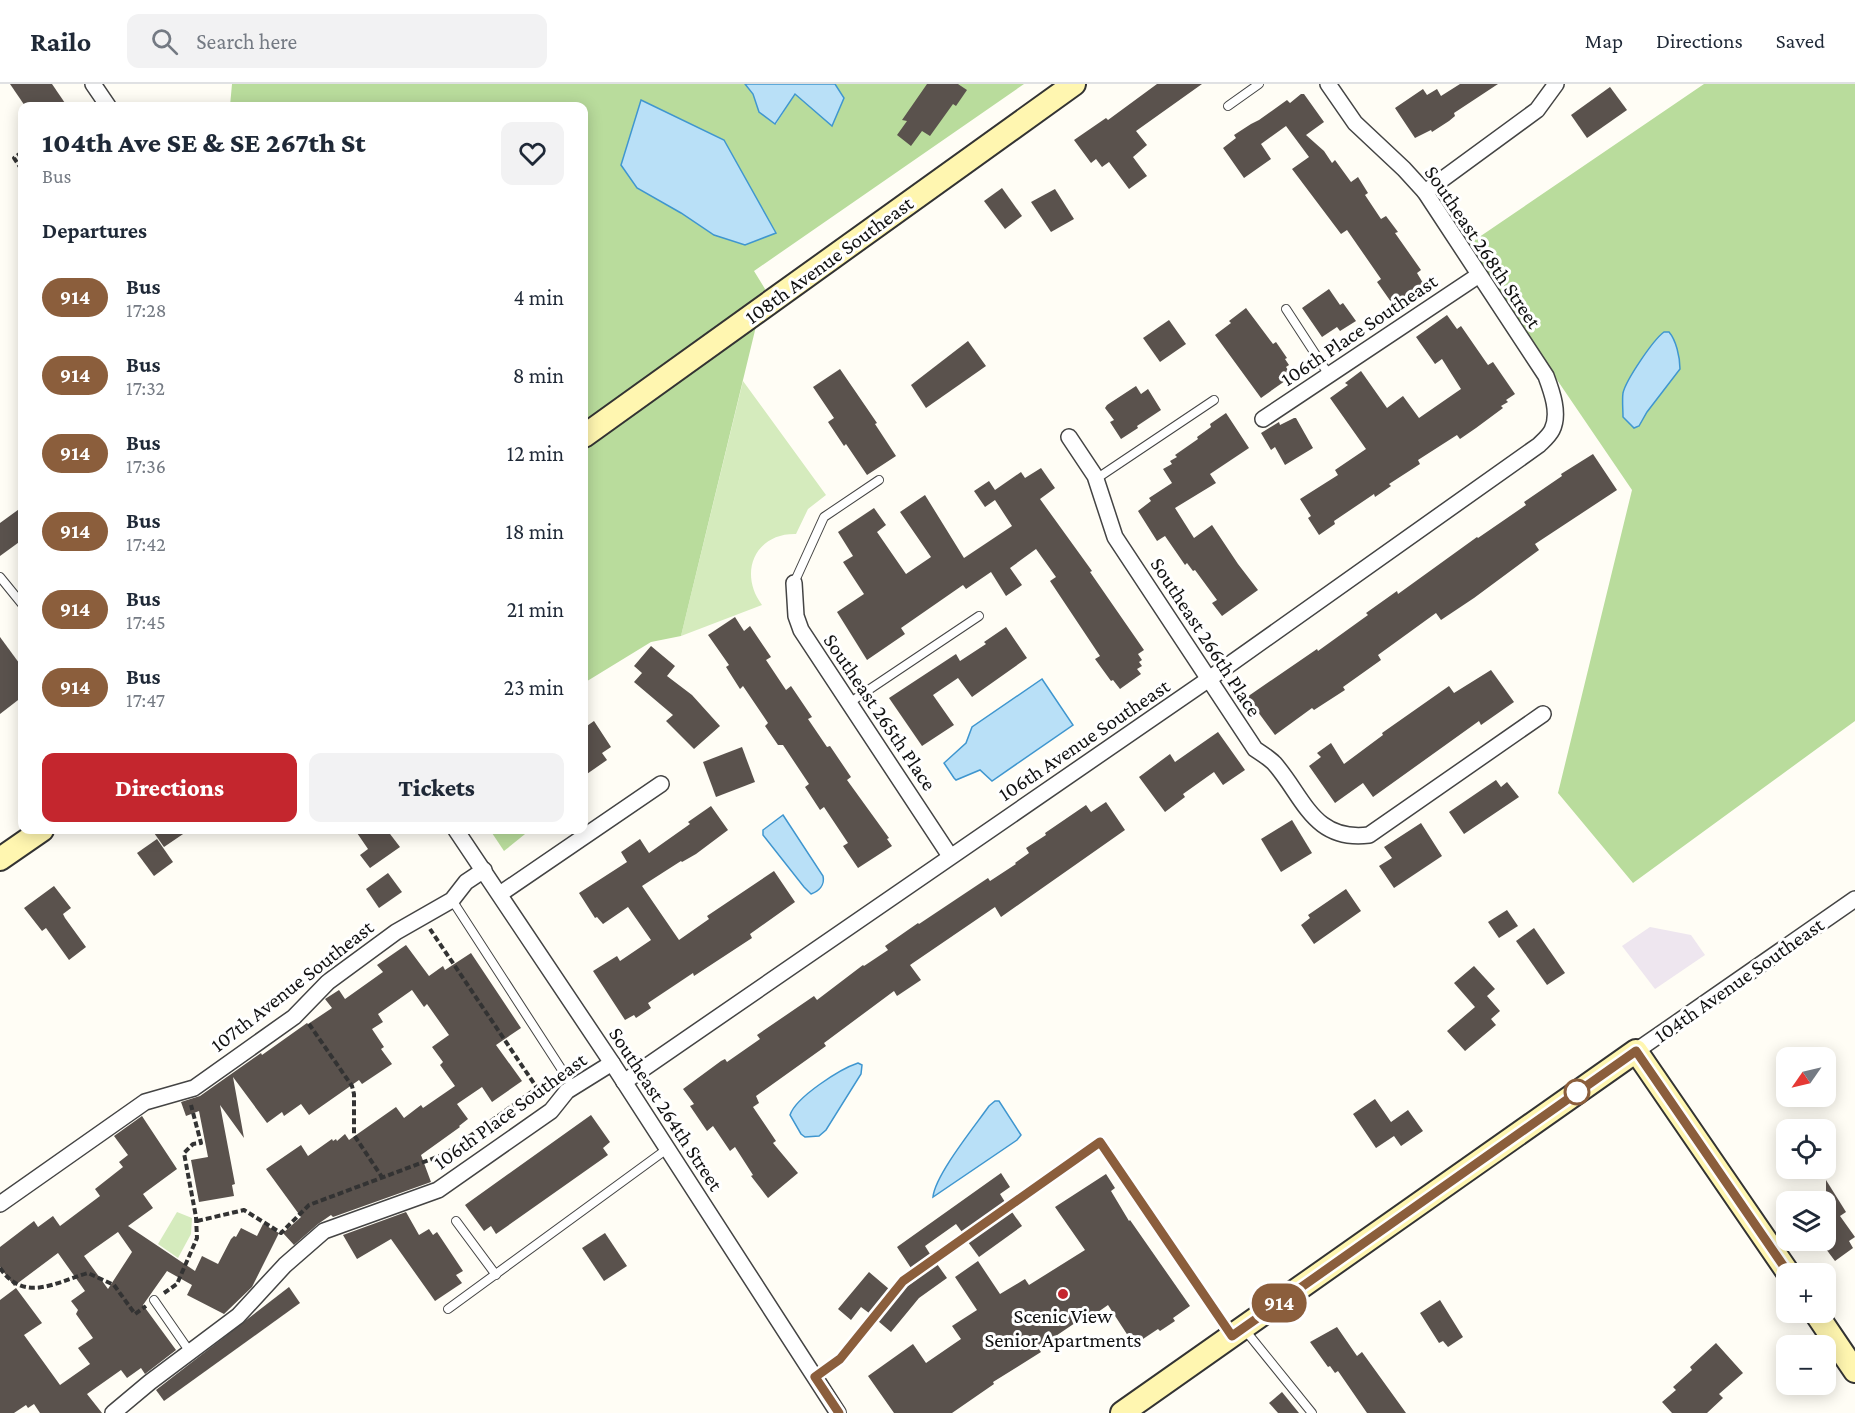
<!DOCTYPE html>
<meta charset="utf-8">
<style>
body{margin:0;font-family:"Crimson Pro",serif;background:#f2f2f3;color:#1f2937;height:100vh;display:flex;flex-direction:column;font-size:22px;white-space:nowrap}
*{box-sizing:border-box;margin:0}
p{font-size:20px;color:#747a83}
.icon{flex:none;width:33px;height:33px;fill:none;stroke:currentColor;stroke-width:2;stroke-linecap:round;stroke-linejoin:round}
.map{position:relative;flex:1;overflow:hidden}
.panel{position:absolute;left:18px;top:18px;width:570px;height:732px;display:flex;flex-direction:column;background:#fff;border-radius:12px;box-shadow:0 3px 15px #0003}
.panel>*{flex:none}
.badge{padding:0 12px;border-radius:20px;font-size:21px;line-height:39px}
.needle{width:39px;rotate:236deg}
.tools{position:absolute;left:1776px;top:963px;display:grid;gap:12px}
.tools a{display:grid;place-items:center;width:60px;height:60px;border-radius:12px;background:#fff;box-shadow:0 3px 15px #0003;font-size:30px}
.map>.badge{position:absolute;translate:-50% -50%;box-shadow:0 0 0 3px #fff}
h2{padding:0 24px;font-size:22px;line-height:54px}
.round{display:grid;place-items:center;flex:none;width:63px;height:63px;border-radius:12px;background:#f2f2f3}
.summary{display:flex;align-items:center;justify-content:space-between;height:102px;padding:0 24px}
h1{font-size:28px;font-weight:800;line-height:45px}
.action{display:flex;gap:12px;margin-top:auto;padding:12px 24px}
.action a{flex:1;height:69px;border-radius:12px;background:#c4262e;color:#fff;font-size:24px;font-weight:800;line-height:69px;text-align:center}
.action a+a{background:#f2f2f3;color:#1f2937}
ul{padding:0;list-style:none}
li{display:flex;align-items:center;gap:18px;height:78px;padding:0 24px}
li div{flex:1}
li b{display:block;font-size:22px}
li em{font-style:normal}
li .badge{min-width:66px;font-weight:700;text-align:center}
header{display:flex;align-items:center;gap:36px;box-sizing:border-box;height:84px;padding:0 30px;background:#fff;border-bottom:2px solid #e0e1e3}
header strong{font-size:28px}
nav{display:flex;gap:33px;margin-inline-start:auto;font-size:21px}
.search{width:420px;height:54px;background:#f2f2f3;display:flex;align-items:center;gap:15px;box-sizing:border-box;padding:0 21px;border-radius:12px;color:#747a83;font-size:22px}
.map>svg:first-child{display:block}
.industrial{fill:#eee6ef}
.green{fill:#d5ebbd}
.forest{fill:#b9dc9c;fill-rule:evenodd}
.water{fill:#b9e0f7;stroke:#3f96cf;stroke-width:1.5}
.building{fill:#5a524d;fill-rule:evenodd}
.lines{fill:none;stroke-linecap:round;stroke-linejoin:round}
.lane-casing{stroke:#444;stroke-width:10}
.street-casing{stroke:#444;stroke-width:18}
.secondary-casing{stroke:#333;stroke-width:26}
.path{stroke:#333;stroke-width:4;stroke-dasharray:6 3;stroke-linecap:butt}
.lane{stroke:#fff;stroke-width:8}
.street{stroke:#fff;stroke-width:15}
.secondary{stroke:#fff6b0;stroke-width:22}
.line-casing{stroke:#fff;stroke-width:14}
.line{stroke:#8b5e3c;stroke-width:9}
.stop-dot{fill:#fff;stroke:#8b5e3c;stroke-width:3}
.poi-dot{fill:#c4262e;stroke:#fff;stroke-width:2}
.labels{text-anchor:middle;stroke-width:6;stroke-linejoin:round;paint-order:stroke}
.street-label{font-size:21px;fill:#111;stroke:#fff}
.poi-label{font-size:21px;fill:#111;stroke:#fff}
</style>
<header>
<strong>Railo</strong>
<div class="search"><svg class="icon" aria-label="search" viewBox="0 0 24 24"><circle cx="10" cy="10" r="6"/><path d="M15 15l6 6"/></svg>Search here</div>
<nav><a>Map</a><a>Directions</a><a>Saved</a></nav>
</header>
<div class="map">
<svg width="1855" height="1329" viewBox="0 0 1855 1329">
<rect width="100%" height="100%" fill="#fffdf5"/>
<polygon class="industrial" points="1650,843 1691,851 1705,871 1655,905 1622,862"/>
<g class="green">
<path d="M743,297l83,114 -18,14 -12,25c-41,-1 -58,39 -34,71l-81,31z"/>
<polygon points="177,1128 192,1134 191,1150 178,1174 158,1160"/>
</g>
<g class="forest">
<path d="M232,0h513l8,10 6,18 17,12 19,-30 49,5 -9,-15h189l-270,187 11,18 -84,347 -30,6 -67,41v-577h-354zM641,16l83,40 52,93 -62,2 -33,-22 -60,-48z"/>
<polygon points="1704,0 1855,0 1855,637 1633,799 1558,709 1632,406 1466,162"/>
<polygon points="490,746 530,746 504,767"/>
</g>
<g class="water">
<polygon points="745,0 835,0 844,14 832,42 795,10 775,40 759,28 753,10"/>
<polygon points="641,16 724,56 776,149 745,161 714,151 681,129 637,104 621,81"/>
<path d="M1664,248h5c7,8 11,25 11,37l-33,43 -8,14 -5,2 -11,-11c0,-8 -1,-17 0,-24 3,-13 30,-53 41,-61z"/>
<polygon points="1042,595 1073,641 992,697 980,686 956,696 954,694 944,679 966,659 972,643"/>
<path d="M783,731l40,61c2,9 -4,15 -12,18l-7,-7 -41,-52v-5z"/>
<path d="M858,979l4,2 -1,9 -35,56 -7,6 -14,1 -4,-3 -11,-19c6,-18 50,-46 68,-52z"/>
<path d="M995,1017h4l22,34 -4,5 -84,57c2,-22 42,-71 56,-91z"/>
</g>
<g class="building">
<polygon points="10,0 52,0 67,22 25,22"/>
<polygon points="927,0 958,0 967,6 956,22 953,20 930,52 922,47 911,62 897,51 907,37 902,36"/>
<polygon points="1157,0 1202,0 1136,47 1147,61 1133,73 1147,92 1129,105 1109,78 1102,83 1096,75 1091,79 1074,56 1106,34 1108,36"/>
<polygon points="1460,0 1498,0 1454,29 1455,32 1449,37 1432,48 1431,46 1415,54 1395,24 1423,5 1427,11 1437,5 1441,12"/>
<polygon points="1610,3 1627,26 1587,54 1571,31"/>
<polygon points="1301,10 1304,10 1324,38 1306,51 1324,67 1332,79 1335,76 1351,98 1358,93 1368,109 1365,111 1381,135 1386,132 1398,148 1395,149 1421,186 1417,189 1426,204 1396,225 1377,198 1381,195 1347,146 1341,150 1292,85 1309,73 1286,42 1261,60 1271,75 1244,94 1223,64 1236,54 1234,51 1251,40 1259,36 1287,16 1290,19"/>
<polygon points="1002,104 1022,132 1005,145 984,117"/>
<polygon points="1055,105 1074,135 1051,148 1031,118"/>
<polygon points="1329,205 1340,221 1343,219 1356,237 1340,247 1337,243 1322,253 1302,224"/>
<polygon points="1246,224 1273,260 1276,258 1287,274 1285,275 1289,281 1286,283 1292,292 1261,314 1215,251 1231,239 1229,237"/>
<polygon points="1447,231 1457,245 1461,242 1488,281 1493,278 1515,310 1506,316 1508,318 1501,322 1503,324 1476,344 1460,355 1457,351 1418,376 1420,380 1389,400 1391,402 1375,413 1374,410 1334,437 1335,440 1319,451 1308,434 1311,432 1300,415 1338,391 1335,386 1366,365 1330,314 1348,301 1345,299 1361,287 1387,324 1403,312 1419,334 1461,305 1442,275 1435,280 1416,253"/>
<polygon points="1169,236 1186,260 1160,278 1143,254"/>
<polygon points="968,257 986,282 926,324 911,301"/>
<polygon points="840,285 877,339 875,340 896,372 867,391 846,360 844,362 828,338 834,334 813,303"/>
<polygon points="1136,302 1141,310 1148,305 1161,326 1137,342 1138,344 1121,355 1110,338 1114,336 1105,324 1107,321"/>
<polygon points="1226,329 1249,364 1210,390 1216,399 1175,424 1194,454 1212,441 1238,480 1258,506 1222,532 1212,519 1217,516 1195,486 1193,487 1187,479 1185,481 1165,452 1157,457 1138,427 1151,417 1149,414 1172,399 1163,385 1172,380 1170,377 1177,373 1175,371 1198,355 1197,353 1211,343 1210,340"/>
<polygon points="1294,334 1296,334 1313,364 1285,381 1275,363 1271,366 1261,349 1279,338 1280,341"/>
<polygon points="1593,370 1617,406 1535,460 1539,466 1474,514 1441,536 1436,529 1378,571 1381,576 1343,603 1345,606 1314,626 1312,624 1275,651 1247,613 1317,565 1318,567 1368,531 1366,529 1397,507 1398,510 1477,453 1478,454 1526,421 1524,418 1562,392 1561,390"/>
<polygon points="1041,384 1055,404 1040,415 1092,487 1090,488 1144,566 1138,570 1142,576 1139,578 1142,582 1137,585 1141,590 1120,605 1113,596 1111,597 1095,575 1100,572 1050,497 1056,493 1036,465 1010,484 1022,501 1006,512 991,488 966,505 963,501 901,544 905,550 867,576 837,528 864,510 843,478 853,472 838,448 874,424 886,441 877,448 906,490 931,473 900,428 925,411 964,474 1012,442 995,416 985,423 974,407 989,397 995,406 1021,388 1025,394"/>
<polygon points="22,423 22,456 0,472 0,439"/>
<polygon points="735,533 744,547 750,542 771,573 766,576 786,606 791,602 812,633 808,635 827,663 830,662 851,693 847,696 889,754 887,755 892,762 858,784 843,762 848,759 824,723 820,726 805,703 809,700 783,661 778,661 765,642 768,639 743,602 740,605 726,583 729,581 708,551"/>
<polygon points="1006,543 1027,574 972,613 958,594 933,611 954,641 922,662 889,614 956,570 960,577 986,560 984,558"/>
<polygon points="0,553 22,583 22,613 0,630"/>
<polygon points="651,562 675,582 667,592 692,611 720,642 694,665 666,637 673,631 634,598 642,589 634,582"/>
<polygon points="1491,586 1514,618 1481,641 1479,637 1373,713 1363,699 1335,719 1309,682 1321,673 1317,669 1331,659 1344,680 1383,651 1382,649 1449,602 1454,609"/>
<polygon points="594,637 611,663 602,669 607,676 584,692 584,644"/>
<polygon points="1218,648 1245,686 1223,701 1214,688 1183,710 1185,713 1165,728 1139,693 1170,670 1175,678"/>
<polygon points="742,663 755,698 716,713 703,678"/>
<polygon points="1496,696 1501,703 1507,698 1519,713 1464,750 1449,728"/>
<polygon points="1106,718 1125,746 1001,833 995,823 910,881 921,896 897,912 894,907 824,959 826,962 756,1012 759,1019 753,1023 776,1057 773,1059 798,1089 768,1114 751,1092 753,1091 735,1063 730,1067 713,1042 707,1047 690,1022 694,1020 683,1005 721,977 725,975 727,978 760,955 757,951 814,912 817,916 863,881 864,882 888,866 885,862 918,839 919,840 988,794 990,797 1016,780 1015,779 1029,769 1026,764 1046,751 1045,749 1086,721 1091,728"/>
<polygon points="711,722 728,746 696,770 682,778 681,777 642,802 679,856 709,835 707,832 774,787 795,818 750,850 752,854 694,892 693,889 648,919 651,924 636,934 634,931 625,936 593,887 617,872 620,877 651,856 628,823 603,840 597,833 595,834 579,809 627,778 621,768 640,755 649,769 690,740 688,738"/>
<polygon points="1292,736 1312,769 1281,788 1261,755"/>
<polygon points="1421,739 1442,772 1394,804 1379,782 1392,774 1384,763"/>
<polygon points="152,746 189,746 164,763"/>
<polygon points="355,746 387,746 400,763 370,784 360,771 368,765"/>
<polygon points="157,755 173,778 154,792 137,769"/>
<polygon points="388,789 402,808 379,824 366,805"/>
<polygon points="54,802 71,824 63,830 65,834 86,863 69,876 46,844 42,847 24,824"/>
<polygon points="1346,805 1361,827 1314,860 1301,841 1310,834 1308,831"/>
<polygon points="1507,826 1518,842 1499,854 1488,838"/>
<polygon points="1534,844 1565,889 1547,901 1516,857"/>
<polygon points="406,861 429,892 443,882 445,886 471,869 521,944 496,961 522,997 492,1018 482,1003 457,1020 468,1035 459,1042 460,1043 421,1071 431,1098 333,1133 331,1131 318,1140 294,1161 283,1149 301,1133 266,1085 301,1061 308,1072 332,1055 333,1057 336,1055 337,1057 345,1050 349,1056 396,1023 404,1034 421,1021 423,1024 455,1002 440,981 443,978 432,963 449,951 427,920 424,923 412,906 378,930 383,938 372,945 384,963 381,965 392,980 362,1000 359,996 309,1031 301,1020 284,1032 282,1028 267,1039 233,993 244,1054 220,1021 235,1100 232,1101 234,1112 199,1118 191,1076 208,1073 199,1027 186,1032 181,1018 200,1012 261,969 262,971 307,939 308,940 332,924 325,915 339,906 345,915 383,888 377,881"/>
<polygon points="1474,882 1495,905 1487,912 1500,927 1491,935 1496,941 1465,967 1447,947 1475,923 1454,899"/>
<polygon points="1375,1015 1391,1038 1408,1026 1423,1047 1401,1062 1394,1052 1376,1064 1353,1030"/>
<polygon points="591,1031 610,1058 603,1064 608,1071 496,1150 491,1142 484,1147 465,1121"/>
<path d="M142,1032l35,53 -34,25 10,14 -25,18 67,45 7,-15 16,8 13,-25 3,-3 2,1 5,-9 16,8 6,-12 16,9 -27,54 -28,27 -37,-19 5,-10 -25,-14 -24,34 33,45 -31,24 -4,-6 -14,10 -6,-8 -34,24 15,19h-62l-6,-9 -6,4 -2,-3 -12,8h-14v-113l16,-12 26,35 -18,12 36,50 30,-21 -12,-16 15,-10 -17,-24 2,-4 -7,-9 14,-10 -27,-38 -44,33 -14,-19v-20l34,-26 4,6 15,-11 7,10 40,-30 -5,-7 28,-22 -4,-5 9,-7 -14,-19zM118,1148l14,20 -24,37 -24,-33z"/>
<polygon points="1001,1089 1010,1103 1000,1110 1005,1118 962,1148 956,1140 925,1162 930,1170 911,1184 897,1163"/>
<polygon points="1106,1090 1115,1104 1111,1107 1129,1137 1130,1136 1190,1222 1173,1234 1175,1237 1160,1247 1158,1245 1134,1261 1108,1221 1088,1235 1087,1234 1079,1239 1078,1237 1038,1264 1041,1268 993,1298 994,1300 952,1329 894,1329 868,1292 913,1260 926,1279 961,1255 952,1242 977,1226 955,1193 978,1177 1000,1210 1025,1195 1029,1201 1085,1166 1055,1123"/>
<polygon points="1826,1096 1846,1128 1840,1132 1855,1153 1849,1157 1853,1164 1835,1177 1826,1165"/>
<polygon points="406,1128 419,1151 429,1145 433,1151 437,1148 463,1187 456,1191 462,1199 435,1217 391,1155 357,1175 343,1151"/>
<polygon points="1012,1128 1022,1142 979,1173 968,1158"/>
<polygon points="605,1149 627,1182 604,1197 582,1164"/>
<polygon points="937,1180 947,1194 919,1214 891,1248 878,1237 905,1204"/>
<polygon points="869,1188 889,1205 869,1229 861,1223 851,1236 838,1225"/>
<polygon points="289,1203 300,1219 164,1317 156,1306"/>
<polygon points="1440,1216 1463,1253 1448,1263 1443,1257 1439,1259 1420,1229"/>
<polygon points="1337,1243 1357,1272 1362,1268 1406,1329 1367,1329 1338,1287 1335,1289 1330,1282 1328,1283 1310,1258"/>
<polygon points="1716,1259 1743,1289 1719,1310 1723,1314 1707,1329 1672,1329 1662,1318 1676,1306 1673,1303 1692,1286 1690,1283"/>
<polygon points="1282,1308 1299,1329 1278,1329 1269,1319"/>
</g>
<g class="lines">
<g class="lane-casing">
<g id="lane">
<polyline points="1228,22 1259,0"/>
<polyline points="1286,225 1329,291"/>
<polyline points="1096,395 1214,316"/>
<polyline points="0,493 22,520"/>
<polyline points="794,499 824,433 879,396"/>
<polyline points="849,619 979,532"/>
<polyline points="452,816 573,1003"/>
<polyline points="456,1137 496,1191"/>
<polyline points="154,1216 190,1268"/>
<polyline points="448,1225 667,1065"/>
<polyline points="1245,1246 1312,1329"/>
<polyline points="815,1293 840,1275 903,1197 1100,1058 1231,1250"/>
</g>
</g>
<g class="street-casing">
<g id="street">
<polyline points="93,0 108,22"/>
<polyline points="1425,108 1537,26 1556,0"/>
<polyline points="1263,335 1479,191"/>
<path d="M1069,353l26,39 20,61 140,212c6,4 14,9 19,14 30,34 39,79 95,72l174,-121"/>
<polyline points="794,499 796,532 801,546 950,772"/>
<polyline points="456,746 612,979 838,1329"/>
<polyline points="500,810 661,700"/>
<polyline points="1636,967 1855,815"/>
<path d="M624,998l585,-403 330,-234c4,-4 10,-9 13,-15 8,-16 0,-38 -6,-54l-121,-184 -21,-23 -49,-46 -27,-39"/>
<polyline points="0,1120 145,1018 194,1004 294,933 328,898 396,848 452,816 466,798 484,786"/>
<polyline points="113,1329 150,1298 238,1232 285,1181 324,1147 438,1106 551,1027 567,1007 612,979"/>
</g>
</g>
<g class="secondary-casing">
<g id="secondary">
<polyline points="584,352 1074,0"/>
<polyline points="0,775 42,746"/>
<polyline points="1815,1228 1855,1287"/>
<polyline points="1122,1329 1636,967 1789,1190"/>
</g>
</g>
<g class="path">
<polyline points="22,68 14,74 22,86"/>
<polyline points="309,940 352,1002 354,1010 354,1051 382,1093"/>
<polyline points="197,1137 244,1126 281,1149 309,1121 445,1070 537,1004 430,845"/>
<path d="M0,1184c24,35 54,15 88,5l26,12 21,29 11,-8"/>
<polyline points="164,1209 177,1200 197,1154 196,1133 184,1069 193,1060 201,1059 191,1021"/>
</g>
<use href="#lane" class="lane"/>
<use href="#street" class="street"/>
<use href="#secondary" class="secondary"/>
</g>
<g class="lines">
<g class="line-casing">
<polyline id="line" points="839,1329 815,1293 840,1275 903,1197 1100,1058 1232,1252 1636,967 1789,1190"/>
</g>
<use href="#line" class="line"/>
</g>
<circle class="stop-dot" cx="1577" cy="1008" r="12"/>
<circle class="poi-dot" cx="1063" cy="1210" r="6"/>
<g class="labels">
<g class="street-label">
<text transform="translate(1483 163) rotate(56)" y="7">Southeast 268th Street</text>
<text transform="translate(829 176) rotate(-36)" y="7">108th Avenue Southeast</text>
<text transform="translate(1359 246) rotate(-34)" y="7">106th Place Southeast</text>
<text transform="translate(1206 553) rotate(57)" y="7">Southeast 266th Place</text>
<text transform="translate(880 628) rotate(56)" y="7">Southeast 265th Place</text>
<text transform="translate(1084 656) rotate(-34)" y="7">106th Avenue Southeast</text>
<text transform="translate(1739 896) rotate(-35)" y="7">104th Avenue Southeast</text>
<text transform="translate(292 902) rotate(-38)" y="7">107th Avenue Southeast</text>
<text transform="translate(666 1025) rotate(57)" y="7">Southeast 264th Street</text>
<text transform="translate(510 1027) rotate(-36)" y="7">106th Place Southeast</text>
</g>
<g class="poi-label">
<text x="1063" y="1239">Scenic View<tspan x="1063" dy="24">Senior Apartments</tspan></text>
</g>
</g>
</svg>
<div class="tools">
<a><svg class="needle" viewBox="-14 -14 28 28"><path d="M0-13l5 13h-10z" fill="#e53935"/><path d="M0 13l5-13h-10z" fill="#747a83"/></svg></a>
<a><svg class="icon" aria-label="locate" viewBox="0 0 24 24"><circle cx="12" cy="12" r="6"/><path d="M12 2v4M12 18v4M2 12h4M18 12h4"/></svg></a>
<a><svg class="icon" aria-label="layers" viewBox="0 0 24 24"><path d="M12 4l9 5-9 5-9-5zM3 14l9 5 9-5"/></svg></a>
<a>+</a>
<a>−</a>
</div>
<b class="badge" style="left:1279px;top:1219px;background:#8b5e3c;color:#fff">914</b>
<section class="panel">
<div class="summary"><div><h1>104th Ave SE &amp; SE 267th St</h1><p>Bus</p></div><a class="round"><svg class="icon" aria-label="heart" viewBox="0 0 24 24"><path d="M12 20l-8-8c-3-5 5-10 8-4 3-6 11-1 8 4z"/></svg></a></div>
<h2>Departures</h2>
<ul>
<li><span class="badge" style="background:#8b5e3c;color:#fff">914</span><div><b>Bus</b><p>17:28</p></div><em>4 min</em></li>
<li><span class="badge" style="background:#8b5e3c;color:#fff">914</span><div><b>Bus</b><p>17:32</p></div><em>8 min</em></li>
<li><span class="badge" style="background:#8b5e3c;color:#fff">914</span><div><b>Bus</b><p>17:36</p></div><em>12 min</em></li>
<li><span class="badge" style="background:#8b5e3c;color:#fff">914</span><div><b>Bus</b><p>17:42</p></div><em>18 min</em></li>
<li><span class="badge" style="background:#8b5e3c;color:#fff">914</span><div><b>Bus</b><p>17:45</p></div><em>21 min</em></li>
<li><span class="badge" style="background:#8b5e3c;color:#fff">914</span><div><b>Bus</b><p>17:47</p></div><em>23 min</em></li>
</ul>
<div class="action"><a>Directions</a><a>Tickets</a></div>
</section>
</div>
